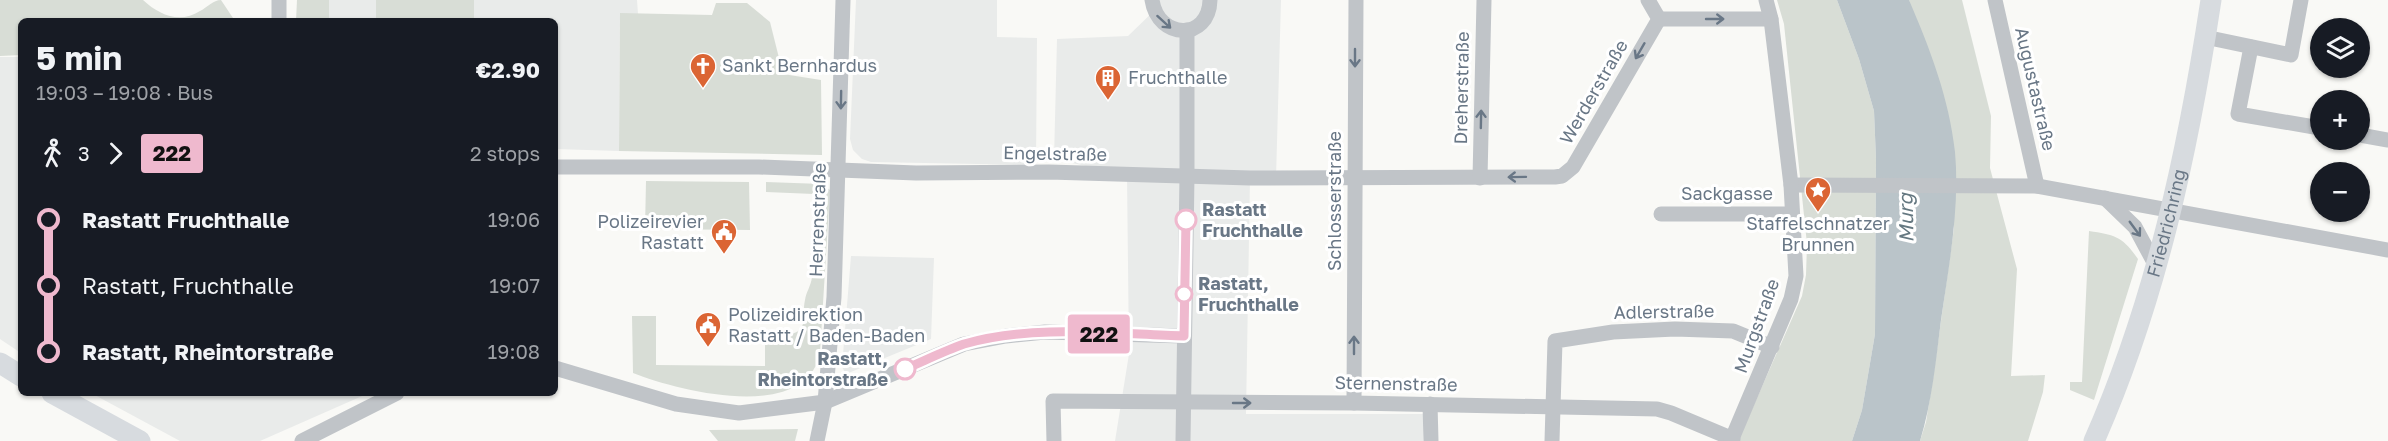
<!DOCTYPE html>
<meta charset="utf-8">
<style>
body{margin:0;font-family:"Golos Text",sans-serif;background:#242831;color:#f1f3f6;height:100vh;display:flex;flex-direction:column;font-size:22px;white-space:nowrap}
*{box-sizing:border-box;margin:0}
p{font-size:20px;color:#9ea1a6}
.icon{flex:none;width:33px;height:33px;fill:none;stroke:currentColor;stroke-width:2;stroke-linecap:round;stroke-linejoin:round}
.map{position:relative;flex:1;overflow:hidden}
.panel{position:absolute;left:18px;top:18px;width:540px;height:378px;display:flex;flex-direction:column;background:#171b24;border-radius:9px;box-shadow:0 2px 4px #0004}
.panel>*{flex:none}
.badge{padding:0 12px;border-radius:4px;font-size:21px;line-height:39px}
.fabs{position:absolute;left:2310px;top:18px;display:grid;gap:12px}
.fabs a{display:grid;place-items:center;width:60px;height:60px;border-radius:50%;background:#171b24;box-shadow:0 2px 4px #0004;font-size:30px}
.map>.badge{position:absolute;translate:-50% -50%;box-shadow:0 0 0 3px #fff}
.legs{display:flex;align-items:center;gap:9px;height:66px;padding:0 18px;font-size:20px}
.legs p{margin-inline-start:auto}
.summary{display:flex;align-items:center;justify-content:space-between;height:102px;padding:0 18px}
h1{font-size:33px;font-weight:700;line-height:45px}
ul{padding:0 18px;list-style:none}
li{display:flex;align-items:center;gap:21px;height:66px;font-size:22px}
li i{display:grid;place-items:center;width:9px;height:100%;margin:0 8px;background:currentColor}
li i::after{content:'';width:15px;height:15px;margin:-8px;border:4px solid;border-radius:50%;background:#171b24}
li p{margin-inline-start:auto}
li:first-child i{background:linear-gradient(#0000 50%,currentColor 0)}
li:last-child i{background:linear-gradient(currentColor 50%,#0000 0)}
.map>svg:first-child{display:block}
.built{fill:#e9ebea}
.green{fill:#d8ddd6}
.water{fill:#bac4c9}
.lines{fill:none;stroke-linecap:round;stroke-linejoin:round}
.street{stroke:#c0c4c8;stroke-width:15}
.secondary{stroke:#d7dbdf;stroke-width:21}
.oneway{stroke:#697786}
.line-1-casing{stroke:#fff;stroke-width:14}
.line-1{stroke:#efb9ce;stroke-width:9}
.stop-1-dot{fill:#fff;stroke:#efb9ce;stroke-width:3}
.labels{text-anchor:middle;stroke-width:6;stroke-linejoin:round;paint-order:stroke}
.poi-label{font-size:18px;fill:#697786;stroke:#fff;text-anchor:start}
.street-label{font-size:18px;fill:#697786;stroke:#fff}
.stop-label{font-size:18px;font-weight:bold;fill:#697786;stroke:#fff;text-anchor:start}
.water-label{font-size:20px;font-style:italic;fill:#657881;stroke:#fff}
</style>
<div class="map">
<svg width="2388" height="441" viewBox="0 0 2388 441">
<rect width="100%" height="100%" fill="#f9f9f6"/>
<g class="built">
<polygon points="297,0 637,0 638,14 620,14 619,151 555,149 555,21 297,21"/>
<polygon points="856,0 997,0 997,37 1037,38 1036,165 871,162 862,159 853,150 850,139"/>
<polygon points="1158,0 1281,0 1276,178 1250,179 1246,414 1424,414 1423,441 1115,441 1129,354 1127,175 1054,159 1057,39 1128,36 1158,7"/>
<polygon points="0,57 21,57 21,353 0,339"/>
<polygon points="851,256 934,258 931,339 846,374 842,367"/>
<polygon points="91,393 369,393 260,441 180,441"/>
</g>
<g class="green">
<path d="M0,0h143c16,15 37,24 57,11 8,-4 13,-11 21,-11l14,21h-214v34l-21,1z"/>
<polygon points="297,0 329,0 329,21 296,21"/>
<rect x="376" y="0" width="98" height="21"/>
<polygon points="1777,0 1837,0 1859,59 1874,111 1876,159 1875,334 1862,410 1852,441 1738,441 1802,296 1806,275 1807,244 1784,24"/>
<polygon points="1909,0 1962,0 1991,116 1990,168 2017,269 2011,376 2045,375 2043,392 2028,441 1920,441 1926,422 1933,378 1954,228"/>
<polygon points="716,3 747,3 770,22 783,74 821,80 822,155 619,151 620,13 712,15"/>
<polygon points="646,181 749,182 750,230 645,229"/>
<path d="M766,182l56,2 8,6 -10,162c-12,72 -142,39 -187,21l-1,-57h24v49l109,1v-36h19v5c27,-2 17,-17 21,-35 1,-8 6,-14 7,-23l2,-83 -48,-2z"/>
<path d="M2089,231c26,4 33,5 49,28l-44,141 -24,-10v-8h12z"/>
<polygon points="798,429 795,441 718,441 709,430"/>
</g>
<path class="water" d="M1837,0h72c21,49 40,98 46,152 5,56 -6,113 -14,168 -5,40 -9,82 -21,121h-68l10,-31 13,-76 1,-175 -2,-48 -15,-52z"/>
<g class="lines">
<g class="street">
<path d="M1152,0c6,40 57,41 58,0"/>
<polyline points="1995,0 2037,186"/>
<polyline points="1659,19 1771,19"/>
<polyline points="279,21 279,0"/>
<polyline points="2205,37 2291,55 2301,0"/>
<polyline points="2251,47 2238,114 2320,128"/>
<polyline points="2360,135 2388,140"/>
<polyline points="555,167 759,167 916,173 1049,172 1250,178 1555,177 1562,176 1573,167 1659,19 1648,0"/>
<polyline points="1480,178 1484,0"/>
<polyline points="1791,185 2037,186 2388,250"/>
<polyline points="2105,198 2135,227 2156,266"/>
<polyline points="1661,214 1792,214"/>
<polyline points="555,368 676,404 739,413 825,402 964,344 1006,336 1045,332 1183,336"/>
<polyline points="1354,403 1356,0"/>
<polyline points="1430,404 1431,441"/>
<polyline points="302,441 397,393"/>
<polyline points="817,441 825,402 834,297 843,0"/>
<polyline points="1054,441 1053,401 1354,403 1657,409 1671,413 1733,439"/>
<polyline points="1183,441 1187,176 1187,30"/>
<polyline points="1552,441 1555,341 1613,332 1675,329 1733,331 1772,347"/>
<polyline points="1731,441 1791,299 1796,276 1791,185 1771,19 1766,0"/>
</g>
<g class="secondary">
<polyline points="0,363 21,376"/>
<polyline points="52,393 140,441"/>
<path id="s1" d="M2094,441c62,-140 94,-290 117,-441"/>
</g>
</g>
<defs><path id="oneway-shaft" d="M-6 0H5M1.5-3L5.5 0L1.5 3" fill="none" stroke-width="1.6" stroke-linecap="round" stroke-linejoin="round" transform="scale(1.5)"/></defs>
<g class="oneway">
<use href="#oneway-shaft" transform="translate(1715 19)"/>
<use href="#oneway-shaft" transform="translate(1164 22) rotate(42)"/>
<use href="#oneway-shaft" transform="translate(1640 51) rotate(120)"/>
<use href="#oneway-shaft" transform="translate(1355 58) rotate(90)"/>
<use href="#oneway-shaft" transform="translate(841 100) rotate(91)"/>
<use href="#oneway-shaft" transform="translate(1481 119) rotate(-89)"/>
<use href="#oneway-shaft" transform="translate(1517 177) rotate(179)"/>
<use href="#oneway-shaft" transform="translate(2135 229) rotate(54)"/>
<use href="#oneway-shaft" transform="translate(1354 345) rotate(-90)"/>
<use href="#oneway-shaft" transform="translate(1242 403)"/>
</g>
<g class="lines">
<g class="line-1-casing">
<path id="line-1" d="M905,369c19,-8 39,-18 59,-25 68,-20 149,-10 220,-8l2,-116"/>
</g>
<use href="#line-1" class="line-1"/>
</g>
<defs>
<g id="church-pin" transform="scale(1.35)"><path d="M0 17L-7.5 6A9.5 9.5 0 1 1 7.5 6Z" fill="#db6534" stroke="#fff"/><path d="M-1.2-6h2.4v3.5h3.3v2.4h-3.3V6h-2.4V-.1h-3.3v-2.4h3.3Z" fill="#fff"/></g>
<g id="building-pin" transform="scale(1.35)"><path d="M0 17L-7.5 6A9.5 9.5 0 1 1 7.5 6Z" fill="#db6534" stroke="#fff"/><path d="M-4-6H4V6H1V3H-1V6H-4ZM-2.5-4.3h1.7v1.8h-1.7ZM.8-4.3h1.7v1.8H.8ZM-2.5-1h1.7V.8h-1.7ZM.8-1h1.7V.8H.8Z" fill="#fff"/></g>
<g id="sight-pin" transform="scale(1.35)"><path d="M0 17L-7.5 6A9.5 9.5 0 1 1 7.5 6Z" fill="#db6534" stroke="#fff"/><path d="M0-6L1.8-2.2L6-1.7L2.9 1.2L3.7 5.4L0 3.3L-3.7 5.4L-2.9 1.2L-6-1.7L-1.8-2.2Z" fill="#fff"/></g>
<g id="civic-pin" transform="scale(1.35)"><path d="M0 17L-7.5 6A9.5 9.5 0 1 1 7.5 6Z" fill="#db6534" stroke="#fff"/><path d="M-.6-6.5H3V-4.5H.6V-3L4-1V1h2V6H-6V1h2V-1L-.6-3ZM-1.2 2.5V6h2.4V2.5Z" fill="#fff"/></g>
</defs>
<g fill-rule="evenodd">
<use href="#church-pin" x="703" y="66"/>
<use href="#building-pin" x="1108" y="78"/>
<use href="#sight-pin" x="1818" y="190"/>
<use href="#civic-pin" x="724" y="232"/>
<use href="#civic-pin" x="708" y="325"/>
</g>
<g class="stop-1-dot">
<circle cx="1186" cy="220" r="10"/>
<circle cx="1184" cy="294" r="8"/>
<circle cx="905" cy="369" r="10"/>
</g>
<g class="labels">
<g class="poi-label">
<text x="722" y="72">Sankt Bernhardus</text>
<text x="1128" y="84">Fruchthalle</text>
<text x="704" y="228" text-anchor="end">Polizeirevier<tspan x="704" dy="21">Rastatt</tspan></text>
<text x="1818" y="230" text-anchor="middle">Staffelschnatzer<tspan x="1818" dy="21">Brunnen</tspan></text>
<text x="728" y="321">Polizeidirektion<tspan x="728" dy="21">Rastatt / Baden-Baden</tspan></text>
</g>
<g class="street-label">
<text transform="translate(1462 88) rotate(-89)" y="6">Dreherstraße</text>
<text transform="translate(2035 89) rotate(77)" y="6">Augustastraße</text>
<text transform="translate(1594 92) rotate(-60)" y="6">Werderstraße</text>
<text transform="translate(1055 154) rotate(1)" y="6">Engelstraße</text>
<text x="1727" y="200">Sackgasse</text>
<text transform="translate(1335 201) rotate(-90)" y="6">Schlosserstraße</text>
<text transform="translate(818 220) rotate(-88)" y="6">Herrenstraße</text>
<text dy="6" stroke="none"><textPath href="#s1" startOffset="230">Friedrichring</textPath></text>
<text transform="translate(1664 312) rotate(-1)" y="6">Adlerstraße</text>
<text transform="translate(1757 326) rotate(-70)" y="6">Murgstraße</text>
<text transform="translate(1396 384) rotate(1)" y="6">Sternenstraße</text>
</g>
<g class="stop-label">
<text x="1202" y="216">Rastatt<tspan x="1202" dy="21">Fruchthalle</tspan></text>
<text x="1198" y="290">Rastatt,<tspan x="1198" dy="21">Fruchthalle</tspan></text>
<text x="888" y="365" text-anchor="end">Rastatt,<tspan x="888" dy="21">Rheintorstraße</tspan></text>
</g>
<g class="water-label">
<text transform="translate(1906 218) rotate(-91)" y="7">Murg</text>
</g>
</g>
</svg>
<div class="fabs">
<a><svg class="icon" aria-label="layers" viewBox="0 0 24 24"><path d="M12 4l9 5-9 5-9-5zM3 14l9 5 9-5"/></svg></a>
<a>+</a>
<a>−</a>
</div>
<b class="badge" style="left:1099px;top:334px;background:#efb9ce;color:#111">222</b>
<section class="panel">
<div class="summary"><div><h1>5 min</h1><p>19:03 – 19:08 · Bus</p></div><b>€2.90</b></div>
<div class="legs"><svg class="icon" aria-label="walk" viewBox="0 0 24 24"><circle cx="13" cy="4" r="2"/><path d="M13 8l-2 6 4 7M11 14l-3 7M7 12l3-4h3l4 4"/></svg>3<svg class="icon" aria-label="forward" viewBox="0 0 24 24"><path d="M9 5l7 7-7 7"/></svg><b class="badge" style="background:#efb9ce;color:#111">222</b><p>2 stops</p></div>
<ul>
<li><i style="color:#efb9ce"></i><b>Rastatt Fruchthalle</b><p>19:06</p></li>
<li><i style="color:#efb9ce"></i><span>Rastatt, Fruchthalle</span><p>19:07</p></li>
<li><i style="color:#efb9ce"></i><b>Rastatt, Rheintorstraße</b><p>19:08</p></li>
</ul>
</section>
</div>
